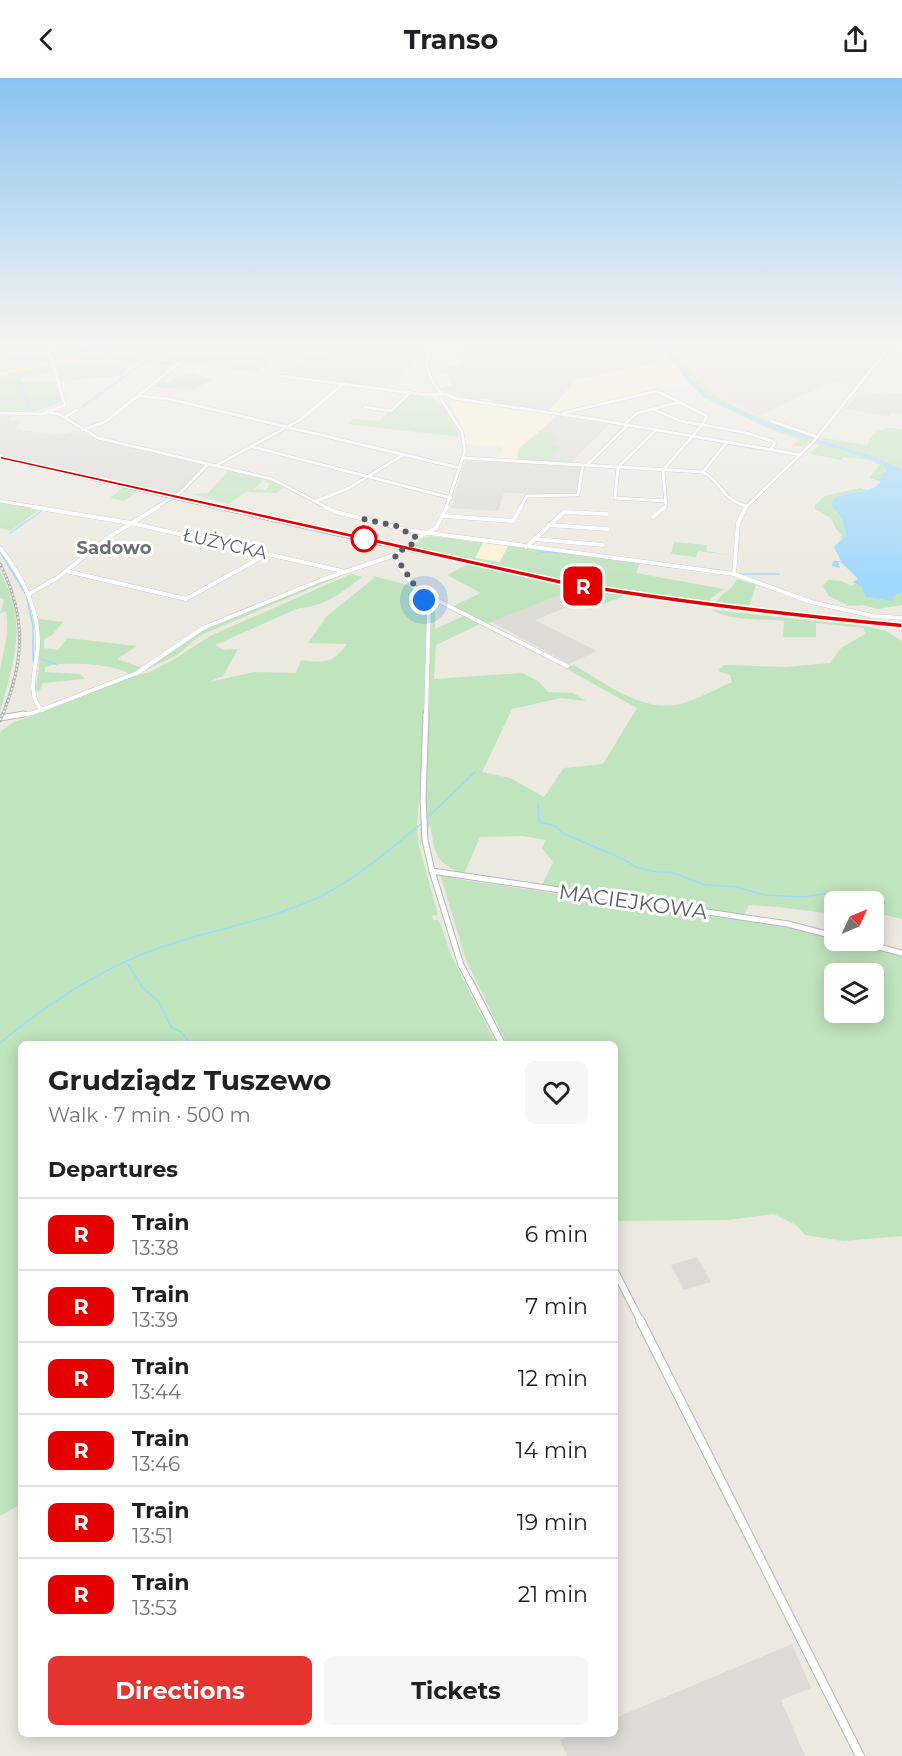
<!DOCTYPE html>
<meta charset="utf-8">
<style>
body{margin:0;font-family:Montserrat,sans-serif;background:#f6f6f6;color:#202124;height:100vh;display:flex;flex-direction:column;font-size:22px;white-space:nowrap}
*{box-sizing:border-box;margin:0}
p{font-size:20px;color:#757577}
.icon{flex:none;width:33px;height:33px;fill:none;stroke:currentColor;stroke-width:2;stroke-linecap:round;stroke-linejoin:round}
.map{position:relative;flex:1;overflow:hidden}
.drawer{position:absolute;left:18px;top:963px;width:600px;height:696px;display:flex;flex-direction:column;background:#fff;border-radius:9px;box-shadow:0 3px 15px #0003}
.drawer>*{flex:none}
.badge{padding:0 12px;border-radius:9px;font-size:21px;line-height:39px}
.needle{width:39px;rotate:46deg}
.tools{position:absolute;left:824px;top:813px;display:grid;gap:12px}
.tools a{display:grid;place-items:center;width:60px;height:60px;border-radius:9px;background:#fff;box-shadow:0 3px 15px #0003;font-size:30px}
.you{position:absolute;width:30px;height:30px;margin:-15px;border:4px solid #fff;border-radius:50%;background:#1a73e8;box-shadow:0 0 0 9px #1a73e833}
.map>.badge{position:absolute;translate:-50% -50%;box-shadow:0 0 0 3px #fff}
h2{padding:0 30px;font-size:22px;line-height:54px}
.round{display:grid;place-items:center;flex:none;width:63px;height:63px;border-radius:9px;background:#f6f6f6}
.head{display:flex;align-items:center;justify-content:space-between;height:102px;padding:0 30px}
h1{font-size:28px;font-weight:700;line-height:45px}
.action{display:flex;gap:12px;margin-top:auto;padding:12px 30px}
.action a{flex:1;height:69px;border-radius:9px;background:#e4342f;color:#fff;font-size:24px;font-weight:700;line-height:69px;text-align:center}
.action a+a{background:#f6f6f6;color:#202124}
ul{padding:0;list-style:none}
li{display:flex;align-items:center;gap:18px;height:72px;padding:0 30px;border-top:2px solid #e0e0e0}
li div{flex:1}
li b{display:block;font-size:22px}
li em{font-style:normal}
li .badge{min-width:66px;font-weight:700;text-align:center}
header{display:flex;justify-content:space-between;align-items:center;height:78px;padding:0 30px;background:#fff;font-size:27px;font-weight:700}
.map>svg:first-child{display:block}
.commercial{fill:#fdf2d6}
.industrial{fill:#dedbd6}
.education{fill:#dcd8cf}
.green{fill:#c0e4be;fill-rule:evenodd}
.water{fill:#a1d9fc}
.lines{fill:none;stroke-linecap:round;stroke-linejoin:round}
.stream{stroke:#a1d9fc;stroke-width:1.5}
.canal{stroke:#a1d9fc;stroke-width:3}
.minor-far4-casing{stroke:#b4b7bc;stroke-width:4}
.minor-far3-casing{stroke:#b4b7bc;stroke-width:4.5}
.minor-far2-casing{stroke:#b4b7bc;stroke-width:7}
.minor-far1-casing{stroke:#b4b7bc;stroke-width:8}
.minor-casing{stroke:#b4b7bc;stroke-width:10}
.major-casing{stroke:#edbc59;stroke-width:4.5}
.minor-far4{stroke:#fff;stroke-width:3}
.minor-far3{stroke:#fff;stroke-width:4}
.minor-far2{stroke:#fff;stroke-width:5}
.minor-far1{stroke:#fff;stroke-width:6}
.minor{stroke:#fff;stroke-width:8}
.major{stroke:#fdeaa6;stroke-width:4}
.rail-casing{stroke:#b0b1b2;stroke-width:3}
.rail{stroke:#fff;stroke-width:1.5;stroke-dasharray:2;stroke-linecap:butt}
.line{fill:#e50000;stroke:#fff;stroke-width:1.5}
.walk{stroke:#5a5e62;stroke-width:6;stroke-dasharray:0 10.8}
.stop-dot{fill:#fff;stroke:#e50000;stroke-width:3}
.labels{text-anchor:middle;stroke-width:6;stroke-linejoin:round;paint-order:stroke}
.far-street-label{font-size:18px;fill:#5a5e62;stroke:#fff}
.far-neighbourhood-label{font-size:18px;font-weight:bold;fill:#6b7074;stroke:#fff}
.street-label{font-size:21px;fill:#5a5e62;stroke:#fff}
</style>
<header><svg class="icon" aria-label="back" viewBox="0 0 24 24"><path d="M15 5l-7 7 7 7"/></svg>Transo<svg class="icon" aria-label="share" viewBox="0 0 24 24"><path d="M12 15V3M7 8l5-5 5 5M5 13v7h14v-7"/></svg></header>
<div class="map">
<svg width="902" height="1678" viewBox="0 0 902 1678">
<rect width="100%" height="100%" fill="#ece9e1"/>
<g class="commercial">
<polygon points="435,267 660,267 689,306 559,335 480,323 451,318 440,311 429,287 431,274"/>
<polygon points="451,322 506,329 558,337 517,383 498,381 503,368 467,366 458,340 449,323"/>
<polygon points="483,465 508,468 500,484 475,480"/>
</g>
<g class="industrial">
<polygon points="348,267 416,274 412,278 418,280 396,304 392,303 387,310 285,297 303,279 332,281"/>
<polygon points="457,267 657,267 667,282 576,302 549,333 495,325 487,321 474,322 442,313 440,310 452,307 446,295 433,296 432,292 462,287 463,271"/>
<polygon points="677,267 889,267 856,308 831,304 759,338 723,320 703,306"/>
<polygon points="0,336 12,337 8,342 22,343 14,351 56,357 75,353 97,361 185,382 183,383 205,387 177,416 0,378"/>
<polygon points="558,337 609,347 569,386 518,371"/>
<polygon points="465,383 581,388 577,417 504,415 498,433 451,430"/>
<polygon points="558,518 577,525 535,542 597,573 569,586 492,544"/>
<polygon points="697,1179 711,1204 684,1212 671,1187"/>
<polygon points="792,1566 811,1610 781,1622 805,1678 567,1678 560,1662 576,1656 615,1656 615,1640"/>
</g>
<polygon class="education" points="859,313 888,318 889,315 902,316 902,336 892,334 889,338 846,331"/>
<g class="green">
<polygon points="82,267 139,267 122,271 138,278 133,281 138,283 135,287 127,288 127,293 120,298 61,303 53,277 86,272"/>
<polygon points="140,267 289,267 256,294 150,280 158,274 148,272"/>
<path d="M660,267h17c8,12 15,28 25,38 26,28 86,43 121,59l1,-4 43,7c7,-16 18,-19 35,-16v39l-18,-5 -1,2 4,7c-5,7 -9,9 -18,6l10,-13 -10,-5 -26,-3 -2,3 -31,-6 9,-9 -11,-3 -5,5 -11,-2 9,-5 -34,-12 -63,-30 -13,-13z"/>
<polygon points="27,272 28,275 46,274 52,294 22,300 22,304 55,303 61,324 32,335 0,333 0,283 18,280 17,273"/>
<polygon points="191,294 213,302 192,312 149,308 153,304 169,305 180,297 186,297"/>
<path d="M408,315c9,2 20,2 28,7 10,7 20,26 23,37l-112,-13 6,-5 26,2z"/>
<polygon points="540,353 555,356 552,359 559,360 553,366 562,369 552,379 572,383 569,386 517,383 518,371"/>
<polygon points="0,381 171,419 138,413 124,423 110,420 123,409"/>
<polygon points="229,392 265,401 254,411 266,412 270,405 264,404 267,401 285,408 277,415 246,414 229,426 192,416 208,415"/>
<path d="M860,410l8,2 -28,6 -5,16c7,6 12,17 10,26l-6,1 3,-4 -6,-6 -5,-11 -16,-9v-4l10,-9z"/>
<polygon points="0,424 41,431 10,453 0,450"/>
<polygon points="431,458 483,465 475,480 500,484 508,468 673,488 672,490 640,485 636,495 724,511 711,520 710,526 522,495 411,470 423,460"/>
<polygon points="674,464 707,467 706,473 729,477 698,473 696,479 671,476"/>
<path d="M468,486l157,31 -35,15 -32,-14 -66,26 -12,2 -44,21 -2,34 88,-6 16,8 10,11 25,1 13,8 -25,-3 -49,11 -30,63 28,6 34,19 20,-29 39,-4 34,-56 -72,-40 9,-3c29,17 66,46 102,40 19,-4 38,-15 56,-23l-2,-7 -10,-3 -1,-3 6,-4 61,2 44,-4 11,-15 24,-14 -1,-6 -48,-5v14h-33l1,-16c-23,-3 -52,1 -72,-11l152,16 22,5 16,10v278l-29,-7v-10h-39v12l-56,-7 -29,-2 -6,11 -201,-31 11,-23 -11,-14 4,-8 -23,-4 -43,1 -16,37c-31,-13 -28,-19 -34,-49l-10,21 2,-48h-3l-2,27 2,21 19,69 -6,1 1,4h6l12,35 45,89h-475v460l-21,12v-784l14,-10 45,-16 72,-31 17,-2 28,-15 34,-22 141,-62 11,3c-19,15 -38,30 -63,31l-84,37 9,5 14,-1 -15,27 -14,6 45,-10 42,1 5,-13c22,3 32,4 46,-16l-39,-1 18,-26 48,-39 -1,-2 35,9 8,8 9,2 10,15v19l33,-15 -15,-8 28,-13 -34,-18z"/>
<polygon points="347,493 350,494 201,557 177,577 144,593 197,555"/>
<path d="M0,494c29,50 14,89 0,140 0,-13 0,-27 0,-39 3,-24 10,-36 6,-62l-6,3 4,-15 -4,-1z"/>
<path d="M737,501l19,6 -7,22 -33,-5c7,-11 14,-9 21,-23z"/>
<polygon points="828,502 841,503 852,508 855,506 862,508 865,519 891,523 892,520 902,514 902,527 878,531 863,527 849,528 829,518 823,508"/>
<path d="M39,541l24,3 -11,13 -8,4v9l14,2 9,-12 70,8 -20,13 25,9 -13,6c-12,-10 -61,-12 -77,-9l-7,2v5l35,2 5,5 -42,4 -3,7 -5,1 4,-23z"/>
<path d="M440,796l17,5 350,51 27,7v3l12,1 56,14v281l-59,5 -38,-6 -9,-10 -22,-11 -46,6 -113,1v-177h-108l-41,-84zM834,896h39v38h-39z"/>
</g>
<path class="water" d="M884,384l18,6v124l-10,6 1,3h-2l-26,-4 -3,-10 -9,-5 5,-3 -17,-17h-3l2,6 -8,-2 1,-5h8l-7,-14 12,-12 -4,-15 -10,-14 1,-6c13,-11 38,-4 48,-19l-8,-1 9,-2 1,-5 4,-1 -5,-9z"/>
<g class="lines">
<g class="stream">
<polyline points="161,272 164,269"/>
<polyline points="53,277 88,272 84,268 88,267"/>
<polyline points="150,280 160,273"/>
<polyline points="22,281 47,278"/>
<polyline points="0,283 14,282"/>
<polyline points="18,295 30,334"/>
<polyline points="82,329 146,283 176,286"/>
<polyline points="10,455 43,432"/>
<polyline points="540,473 570,476"/>
<polyline points="0,474 25,515"/>
<polyline points="537,476 545,474"/>
<polyline points="739,496 779,496"/>
<polyline points="27,521 33,548 33,582 35,582"/>
<polyline points="41,581 56,586"/>
<polyline points="538,727 539,744 555,748 562,755 623,781 636,789 656,794 671,794 705,807 736,809 765,817 801,819 825,816 843,820 857,817 885,824"/>
<polyline points="428,739 475,694"/>
<polyline points="128,886 143,910 159,924 171,949 181,954 191,966"/>
<path d="M0,965c47,-39 98,-73 156,-94 55,-20 116,-28 169,-55 35,-18 65,-45 96,-70"/>
</g>
<polyline class="canal" points="668,267 687,300 706,318 765,346 878,382 902,393"/>
<g class="minor-far4-casing">
<g id="minor-far4">
<path d="M432,267c-10,18 -3,35 10,49"/>
<polyline points="281,298 427,317"/>
<polyline points="425,317 444,316 458,321 593,341 801,377"/>
<polyline points="139,318 169,321 460,390"/>
<polyline points="441,321 462,354 465,373 446,430"/>
<polyline points="365,329 391,333 411,314"/>
<polyline points="653,331 680,343 743,354 772,363 775,365 771,371"/>
<polyline points="0,335 42,336 65,327 47,267"/>
<polyline points="50,335 59,336 98,360 272,401 328,430"/>
<polyline points="563,335 657,313 707,338 702,347 663,392 666,428 664,430"/>
<polyline points="65,339 77,332"/>
<polyline points="771,343 818,359"/>
<polyline points="625,346 637,335 680,324"/>
<polyline points="82,352 105,344 179,285"/>
<polyline points="656,352 618,389 615,420 666,423"/>
<polyline points="253,369 451,420"/>
<path d="M463,380l240,14c20,11 17,26 43,34"/>
<polyline points="587,387 628,347"/>
<polyline points="215,388 300,342 343,306"/>
<polyline points="703,394 727,364"/>
<polyline points="0,423 42,430"/>
<polyline points="316,423 349,410 403,377"/>
<polyline points="155,430 181,414 208,386"/>
<polyline points="520,430 527,418 578,417 583,387"/>
<polyline points="745,430 813,364 891,267"/>
</g>
</g>
<g class="minor-far3-casing">
<g id="minor-far3">
<polyline points="33,429 131,445 342,493"/>
<polyline points="325,429 336,434 407,452 734,496 811,524 873,538 902,540"/>
<polyline points="443,438 513,443 521,429"/>
<polyline points="653,439 665,429"/>
<polyline points="549,447 608,451"/>
<polyline points="535,461 603,467"/>
<polyline points="526,469 564,434 607,436"/>
<path d="M0,470c22,28 39,60 38,97 -1,18 -13,54 5,65"/>
<polyline points="395,477 397,485 429,531 426,638"/>
<polyline points="66,493 186,521 267,476"/>
<polyline points="734,496 738,445 746,429"/>
<polyline points="417,512 567,588"/>
<polyline points="29,516 57,500 109,459 158,429"/>
<polyline points="14,638 33,635 137,595 203,550 324,501 395,477 411,467 417,460 436,450 447,429"/>
</g>
</g>
<g class="minor-far2-casing">
<g id="minor-far2">
<polyline points="426,636 423,720 425,762 432,793 461,887 470,904"/>
<polyline points="0,640 24,636"/>
<polyline points="432,793 788,846 834,858"/>
<polyline points="853,862 902,875"/>
</g>
</g>
<g class="minor-far1-casing">
<g id="minor-far1">
<polyline points="469,902 502,966"/>
<polyline points="615,1193 641,1244"/>
</g>
</g>
<g class="minor-casing">
<polyline id="minor" points="640,1242 860,1678"/>
</g>
<g class="major-casing">
<polyline id="major" points="0,296 128,267"/>
</g>
<use href="#minor-far4" class="minor-far4"/>
<use href="#minor-far3" class="minor-far3"/>
<use href="#minor-far2" class="minor-far2"/>
<use href="#minor-far1" class="minor-far1"/>
<use href="#minor" class="minor"/>
<use href="#major" class="major"/>
<g class="rail-casing">
<g id="rail">
<path d="M0,380c223,51 446,106 673,141 76,12 152,19 229,26"/>
<path d="M0,486c28,55 24,101 0,157"/>
</g>
</g>
<use href="#rail" class="rail"/>
</g>
<linearGradient id="sky" x2="0" y2="1"><stop stop-color="#8bc3f0"/><stop offset="0.53" stop-color="#f6f5f2"/><stop offset="1" stop-color="#f6f5f2" stop-opacity="0"/></linearGradient>
<rect width="902" height="502" fill="url(#sky)"/>
<path class="line" d="M0,378l558,123c114,20 228,33 344,44v5c-116,-11 -230,-24 -344,-44l-558,-125z"/>
<g class="lines">
<polyline class="walk" points="364,461 363,441 396,448 417,460 411,467 396,475 395,478 424,522"/>
</g>
<circle class="stop-dot" cx="364" cy="461" r="12"/>
<g class="labels">
<g class="far-street-label">
<text transform="translate(225 466) rotate(13)" y="6">ŁUŻYCKA</text>
</g>
<g class="far-neighbourhood-label">
<text x="114" y="476">Sadowo</text>
</g>
<g class="street-label">
<text transform="translate(633 824) rotate(8)" y="7">MACIEJKOWA</text>
</g>
</g>
</svg>
<div class="tools">
<a><svg class="needle" viewBox="-14 -14 28 28"><path d="M0-13l5 13h-10z" fill="#e53935"/><path d="M0 13l5-13h-10z" fill="#757577"/></svg></a>
<a><svg class="icon" aria-label="layers" viewBox="0 0 24 24"><path d="M12 4l9 5-9 5-9-5zM3 14l9 5 9-5"/></svg></a>
</div>
<div class="you" style="left:424px;top:522px"></div>
<b class="badge" style="left:583px;top:508px;background:#e50000;color:#fff">R</b>
<section class="drawer">
<div class="head"><div><h1>Grudziądz Tuszewo</h1><p>Walk · 7 min · 500 m</p></div><a class="round"><svg class="icon" aria-label="heart" viewBox="0 0 24 24"><path d="M12 20l-8-8c-3-5 5-10 8-4 3-6 11-1 8 4z"/></svg></a></div>
<h2>Departures</h2>
<ul>
<li><span class="badge" style="background:#e50000;color:#fff">R</span><div><b>Train</b><p>13:38</p></div><em>6 min</em></li>
<li><span class="badge" style="background:#e50000;color:#fff">R</span><div><b>Train</b><p>13:39</p></div><em>7 min</em></li>
<li><span class="badge" style="background:#e50000;color:#fff">R</span><div><b>Train</b><p>13:44</p></div><em>12 min</em></li>
<li><span class="badge" style="background:#e50000;color:#fff">R</span><div><b>Train</b><p>13:46</p></div><em>14 min</em></li>
<li><span class="badge" style="background:#e50000;color:#fff">R</span><div><b>Train</b><p>13:51</p></div><em>19 min</em></li>
<li><span class="badge" style="background:#e50000;color:#fff">R</span><div><b>Train</b><p>13:53</p></div><em>21 min</em></li>
</ul>
<div class="action"><a>Directions</a><a>Tickets</a></div>
</section>
</div>
